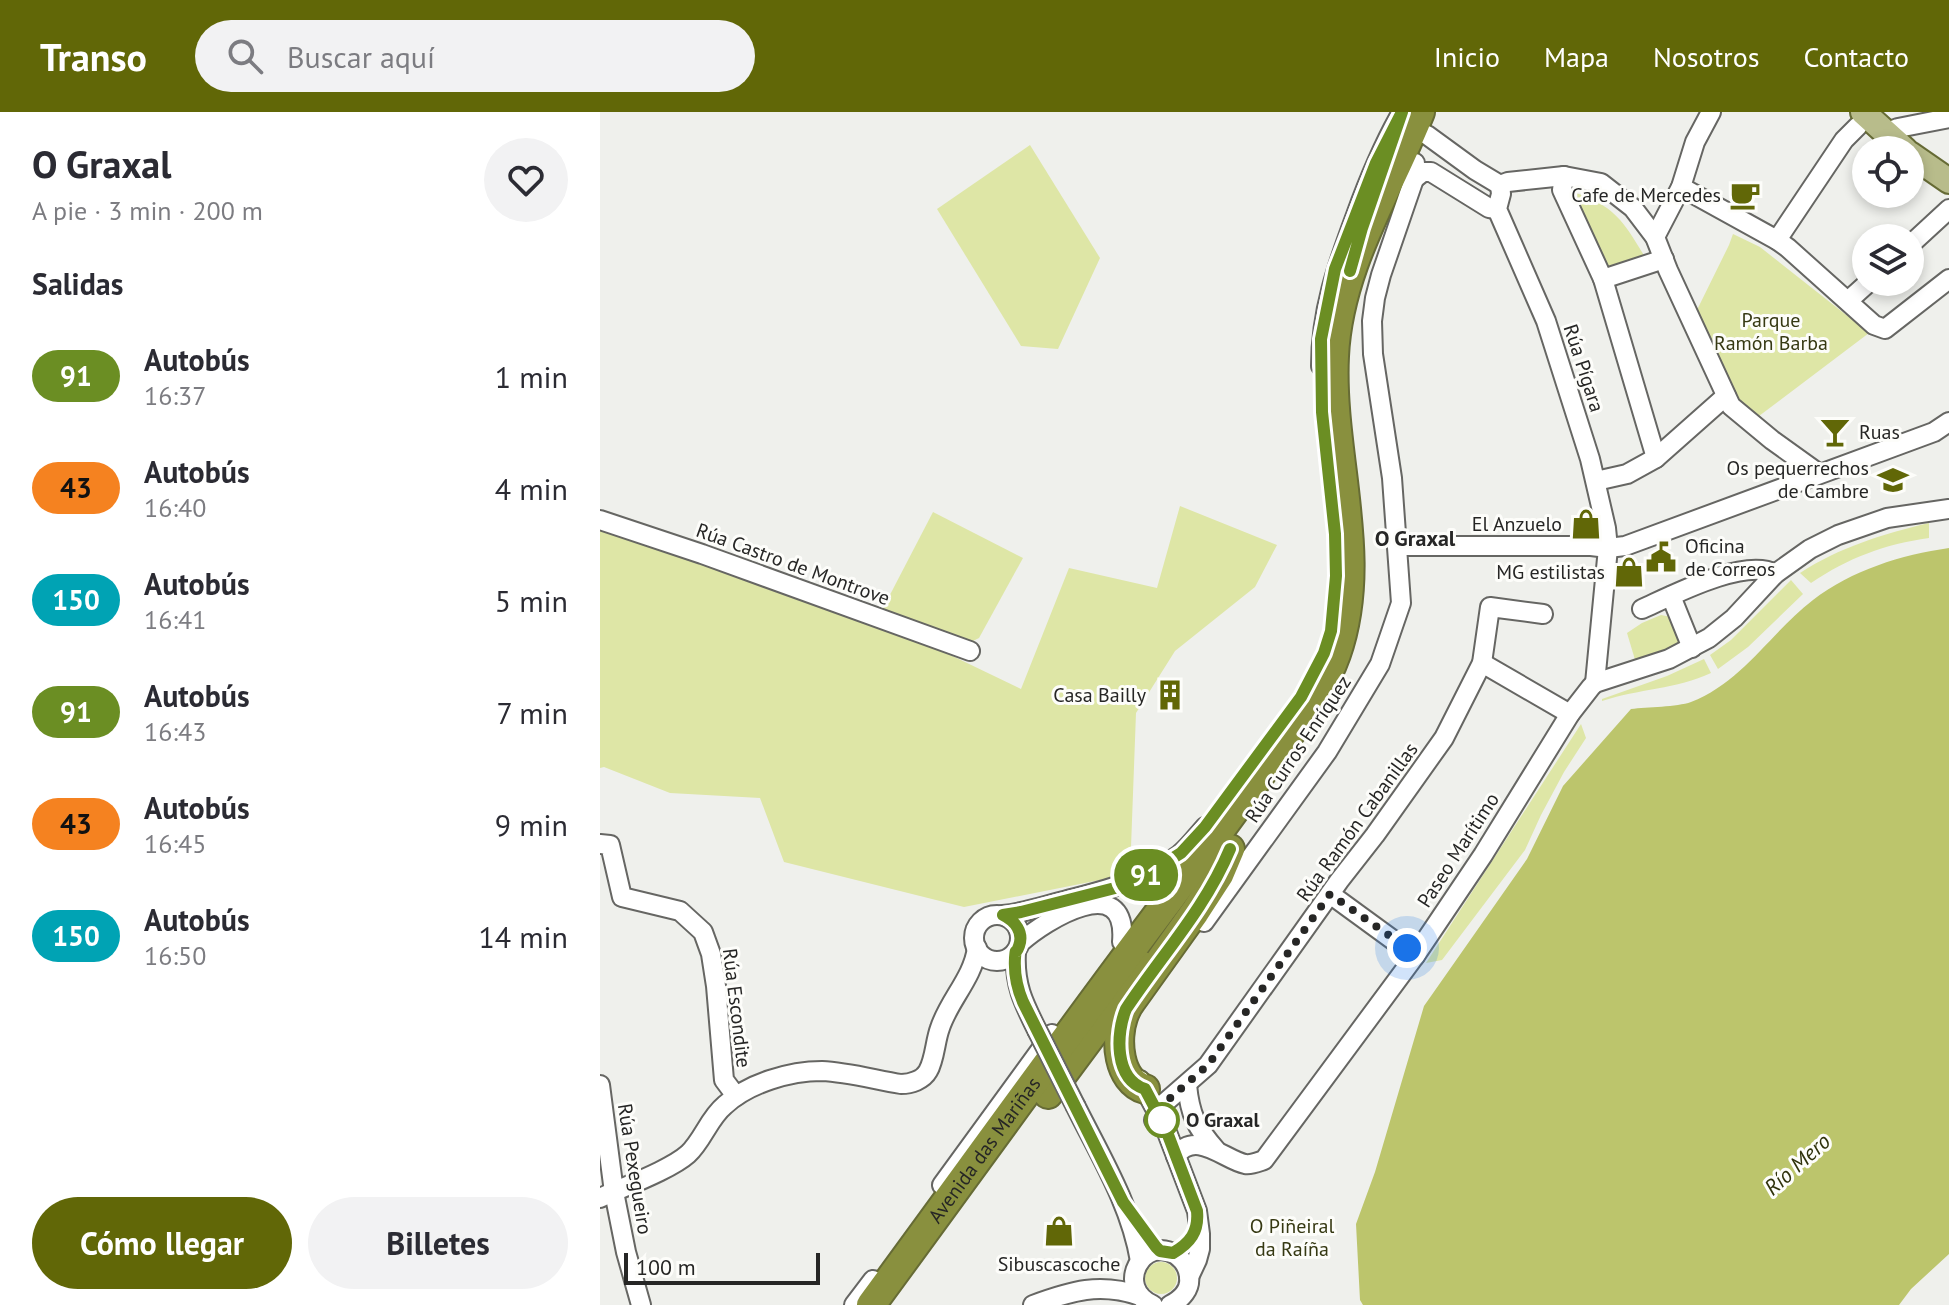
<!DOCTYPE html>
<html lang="es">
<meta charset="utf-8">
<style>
body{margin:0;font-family:"PT Sans",sans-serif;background:#f2f2f3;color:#2b2b33;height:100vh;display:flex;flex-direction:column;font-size:30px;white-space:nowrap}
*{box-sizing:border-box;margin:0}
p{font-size:26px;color:#7c7c81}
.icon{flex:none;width:44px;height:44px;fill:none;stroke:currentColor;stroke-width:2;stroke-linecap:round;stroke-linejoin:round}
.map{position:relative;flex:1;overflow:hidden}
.side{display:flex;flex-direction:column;background:#fff;width:600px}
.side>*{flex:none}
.badge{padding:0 16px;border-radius:26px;font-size:28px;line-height:52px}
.tools{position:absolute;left:1252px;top:24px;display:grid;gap:16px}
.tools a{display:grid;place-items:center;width:72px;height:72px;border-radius:50%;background:#fff;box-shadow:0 4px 12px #0003;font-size:40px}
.scale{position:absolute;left:24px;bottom:20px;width:196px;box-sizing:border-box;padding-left:8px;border:4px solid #262625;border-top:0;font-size:22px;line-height:28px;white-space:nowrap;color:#262625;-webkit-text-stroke:6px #fdfdfa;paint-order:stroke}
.you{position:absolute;width:40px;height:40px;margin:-20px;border:6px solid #fff;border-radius:50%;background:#1a73e8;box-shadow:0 0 0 12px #1a73e833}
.map>.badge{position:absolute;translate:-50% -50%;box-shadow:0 0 0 4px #fff}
h2{padding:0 32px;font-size:30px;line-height:72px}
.round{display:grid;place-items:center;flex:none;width:84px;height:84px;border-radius:42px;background:#f2f2f3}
.overview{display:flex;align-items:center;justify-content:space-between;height:136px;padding:0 32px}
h1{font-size:38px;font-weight:600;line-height:60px}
.primary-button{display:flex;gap:16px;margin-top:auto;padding:16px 32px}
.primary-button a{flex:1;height:92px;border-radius:48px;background:#616707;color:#fff;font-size:32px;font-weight:600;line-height:92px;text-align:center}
.primary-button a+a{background:#f2f2f3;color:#2b2b33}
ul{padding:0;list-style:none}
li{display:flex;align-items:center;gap:24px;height:112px;padding:0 32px}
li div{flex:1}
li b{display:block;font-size:30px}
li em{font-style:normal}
li .badge{min-width:88px;font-weight:700;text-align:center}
header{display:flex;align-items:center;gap:48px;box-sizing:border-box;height:112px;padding:0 40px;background:#616707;color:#fff}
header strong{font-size:38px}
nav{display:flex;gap:44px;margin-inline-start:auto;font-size:28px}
.search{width:560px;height:72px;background:#f2f2f3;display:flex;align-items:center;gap:20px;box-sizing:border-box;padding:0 28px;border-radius:44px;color:#7c7c81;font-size:30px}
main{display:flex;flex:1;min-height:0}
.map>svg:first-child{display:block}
.green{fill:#dee6a6}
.water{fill:#bcc56c}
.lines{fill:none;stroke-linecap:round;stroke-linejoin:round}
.minor-casing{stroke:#666663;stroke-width:22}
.major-casing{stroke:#666b35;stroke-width:28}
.highway-casing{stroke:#666b35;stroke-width:32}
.minor{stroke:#fff;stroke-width:18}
.major{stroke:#b8bc8b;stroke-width:24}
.highway{stroke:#89903e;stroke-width:28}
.minor-bridge-casing{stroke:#666663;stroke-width:22;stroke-linecap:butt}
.minor-bridge{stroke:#fff;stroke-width:18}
.line-casing{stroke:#fff;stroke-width:18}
.line{stroke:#6b8e23;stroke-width:12}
.walk{stroke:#262625;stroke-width:8;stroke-dasharray:0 14.4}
.stop-dot{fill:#fff;stroke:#6b8e23;stroke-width:4}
.labels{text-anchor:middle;stroke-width:6;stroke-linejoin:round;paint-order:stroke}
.poi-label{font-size:20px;fill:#262625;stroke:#fdfdfa;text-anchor:end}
.park-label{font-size:20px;fill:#363913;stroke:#fdfdfa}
.street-label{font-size:20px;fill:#262625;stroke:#fdfdfa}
.stop-label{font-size:20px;font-weight:bold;fill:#262625;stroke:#fdfdfa;text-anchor:start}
.neighbourhood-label{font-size:22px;font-weight:bold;fill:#262625;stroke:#fdfdfa}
.water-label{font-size:22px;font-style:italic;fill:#2f320b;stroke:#fdfdfa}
</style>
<header>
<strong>Transo</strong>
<div class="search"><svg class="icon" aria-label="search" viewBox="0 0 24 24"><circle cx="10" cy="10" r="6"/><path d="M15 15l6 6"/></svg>Buscar aquí</div>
<nav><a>Inicio</a><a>Mapa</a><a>Nosotros</a><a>Contacto</a></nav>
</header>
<main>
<section class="side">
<div class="overview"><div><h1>O Graxal</h1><p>A pie · 3 min · 200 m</p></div><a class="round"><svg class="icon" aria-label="heart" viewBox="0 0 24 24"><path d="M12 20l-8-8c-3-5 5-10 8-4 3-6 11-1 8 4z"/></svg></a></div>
<h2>Salidas</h2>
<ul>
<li><span class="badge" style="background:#6b8e23;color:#fff">91</span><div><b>Autobús</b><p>16:37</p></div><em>1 min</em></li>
<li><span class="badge" style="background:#f58220;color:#111">43</span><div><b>Autobús</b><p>16:40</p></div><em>4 min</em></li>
<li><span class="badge" style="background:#00a3b4;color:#fff">150</span><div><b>Autobús</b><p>16:41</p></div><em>5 min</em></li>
<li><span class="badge" style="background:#6b8e23;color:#fff">91</span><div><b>Autobús</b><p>16:43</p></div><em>7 min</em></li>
<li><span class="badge" style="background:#f58220;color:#111">43</span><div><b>Autobús</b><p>16:45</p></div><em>9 min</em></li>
<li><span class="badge" style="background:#00a3b4;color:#fff">150</span><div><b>Autobús</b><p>16:50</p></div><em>14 min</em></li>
</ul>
<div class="primary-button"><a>Cómo llegar</a><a>Billetes</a></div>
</section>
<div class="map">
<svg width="1349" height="1193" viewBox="0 0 1349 1193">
<rect width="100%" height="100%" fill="#eff0ec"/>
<g class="green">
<polygon points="430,33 500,146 458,237 421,234 337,97"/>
<path d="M973,80c41,13 51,30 72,65l-39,14 -35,-76z"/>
<polygon points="1133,122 1160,135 1269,221 1155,307 1137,286 1096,200 1129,133"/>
<polygon points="580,394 677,433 655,475 575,539 536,601 530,762 364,795 184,750 160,686 70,681 4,655 0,656 0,417 313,525 421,577 469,456 557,476"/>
<polygon points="333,400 423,446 379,526 363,534 280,502"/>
<path d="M1329,411v15c-44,6 -81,20 -118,45l-11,-10c40,-26 83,-39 129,-50z"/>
<polygon points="1191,468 1203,482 1148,535 1118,557 1110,543 1131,528"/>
<polygon points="1061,503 1071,505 1081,531 1078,533 1036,551 1027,521 1042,511"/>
<path d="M1104,547l7,14c-34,16 -73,16 -109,28v-2l65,-23z"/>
<polygon points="981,612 986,626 964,660 941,703 925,738 842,848 826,851"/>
<circle cx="561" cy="1166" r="16"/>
</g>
<path class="water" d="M1349,436v706l-38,35 -12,16h-536l-3,-5 -4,-76 19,-52 49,-166 103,-147 36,-73 68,-77c16,-2 46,-2 60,-7 52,-20 80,-70 122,-102 39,-30 88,-45 136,-52z"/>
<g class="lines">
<g class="minor-casing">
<g id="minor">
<polyline points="1285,21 1298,16 1349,6"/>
<polyline points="827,23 875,58 900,73 908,70 964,64 1001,71 1033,96 1055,125 1068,158 1131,294 1172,328 1218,361"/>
<polyline points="964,64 962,78 1003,167 1056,346"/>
<polyline points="814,67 823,60 831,60 889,96 897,97"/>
<polyline points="900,73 901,82 897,97 946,209 990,347 1006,416 1008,436 995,571"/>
<polyline points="1081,75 1177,128 1188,136 1274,213 1285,217 1349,167"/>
<polyline points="1055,125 1081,75 1095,30 1111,0"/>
<polyline points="1177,128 1244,28 1258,14"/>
<polyline points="1310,133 1349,97"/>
<polyline points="1003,167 1064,147"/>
<polyline points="1249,188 1269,170"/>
<path d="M721,254c0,-55 16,-100 35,-151 13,-36 27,-70 46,-103"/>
<polyline points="996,369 1027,362 1056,346 1126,284"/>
<polyline points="0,408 102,442 370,539"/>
<polyline points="797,434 991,434 1008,436 1025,434 1334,320 1349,310"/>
<polyline points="1071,484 1092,536"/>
<path d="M1042,497c29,-13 103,-52 133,-35"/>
<polyline points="882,551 970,602"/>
<polyline points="0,732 10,733 22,785 80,799 103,820 111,842 116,874 124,968 136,984"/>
<polyline points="730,782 815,844"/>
<circle cx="397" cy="826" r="23"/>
<path d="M403,803c21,-2 41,-9 61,-14 41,-11 81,-20 115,-46 10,-8 18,-19 26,-28"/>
<polyline points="604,810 727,640 780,552 801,491 792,366 773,242 772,209 775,186 781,163 814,67 815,51"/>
<path d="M420,831c25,-23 108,-74 102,-1"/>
<path d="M416,840c-2,32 7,50 21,78"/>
<polyline points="540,968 565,1015 597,1099 600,1122 600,1137 597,1148 589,1165"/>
<polyline points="0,973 14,1080 26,1140 41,1193"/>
<path d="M587,973c3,30 9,42 29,65"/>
<path d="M476,995c25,50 55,99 64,154"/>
<polyline points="554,1008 561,994 608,953 739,769 775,723 844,626 882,551 890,495 943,502"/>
<path d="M576,1044c19,-27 49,4 69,8 7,1 13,-2 19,-4l151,-204 68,-101 87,-141 21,-27 4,-4 74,-24 40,-21 25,-20 41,-44 35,-25 28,-14 49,-17 62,-9"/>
<polyline points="342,1073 452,922"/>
<path d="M0,1086c23,-11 70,-28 88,-44 15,-14 21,-36 37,-49 24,-22 65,-34 97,-34 25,1 54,9 79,13 10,0 22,-4 27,-13 7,-12 7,-30 12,-43 9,-28 33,-50 37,-80"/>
<polyline points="254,1193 273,1168"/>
<path d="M433,1193c38,-14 67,-23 107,-9"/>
<path d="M553,1193c-40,-18 -9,-71 23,-50 7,5 12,12 13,21 2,13 -7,23 -19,29"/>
</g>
</g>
<g class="major-casing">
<g id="major">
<polyline points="1263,0 1305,38"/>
<polyline points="1310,42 1349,69"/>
</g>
</g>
<g class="highway-casing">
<g id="highway">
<path d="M545,977c-27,-8 -30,-50 -22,-72 2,-6 5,-12 9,-17l63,-88 24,-37 11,-26"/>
<polyline points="448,982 543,854"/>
<path id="s1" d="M271,1193c100,-136 198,-273 300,-408 35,-48 70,-95 105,-144 22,-31 47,-62 60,-99 34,-97 -7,-199 -2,-298 4,-88 54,-164 86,-244"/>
</g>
</g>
<use href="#minor" class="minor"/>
<use href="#major" class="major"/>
<use href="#highway" class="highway"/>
<g class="minor-bridge-casing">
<polyline id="minor-bridge" points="437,918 476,995"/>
</g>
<use href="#minor-bridge" class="minor-bridge"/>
</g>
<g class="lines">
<g class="line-casing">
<path id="line" d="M630,737c-25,60 -69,107 -104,160 -10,24 -12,70 19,80l20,38 32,84c2,21 -7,32 -24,42l-13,-2 -4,-4 -33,-45 -100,-200c-6,-14 -9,-28 -8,-44 1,-12 0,-1 4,-12 5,-14 -4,-25 -16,-31l18,-3 94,-24 34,-15 32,-20 24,-26 96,-130 23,-44 7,-22 5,-55 -1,-42 -13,-122 -1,-73 14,-70 41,-106 26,-51 -40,116 -12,43"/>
</g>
<use href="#line" class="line"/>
<polyline class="walk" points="562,1008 565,1015 558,999 561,994 608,953 730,782 807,836"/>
</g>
<defs>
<g id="cafe-bare" transform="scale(2.4)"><path d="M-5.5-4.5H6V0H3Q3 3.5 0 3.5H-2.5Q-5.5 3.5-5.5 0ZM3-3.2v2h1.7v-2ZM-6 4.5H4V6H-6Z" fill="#616707" stroke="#fdfdfa" stroke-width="2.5" paint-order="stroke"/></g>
<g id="bar-bare" transform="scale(2.4)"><path d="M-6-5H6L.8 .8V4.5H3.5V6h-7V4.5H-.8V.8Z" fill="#616707" stroke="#fdfdfa" stroke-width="2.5" paint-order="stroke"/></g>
<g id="school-bare" transform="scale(2.4)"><path d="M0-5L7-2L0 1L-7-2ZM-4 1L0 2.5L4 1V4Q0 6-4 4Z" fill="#616707" stroke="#fdfdfa" stroke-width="2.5" paint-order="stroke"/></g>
<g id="shop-bare" transform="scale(2.4)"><path d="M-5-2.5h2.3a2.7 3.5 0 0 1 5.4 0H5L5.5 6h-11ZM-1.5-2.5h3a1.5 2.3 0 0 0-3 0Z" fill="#616707" stroke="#fdfdfa" stroke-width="2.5" paint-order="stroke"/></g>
<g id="civic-bare" transform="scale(2.4)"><path d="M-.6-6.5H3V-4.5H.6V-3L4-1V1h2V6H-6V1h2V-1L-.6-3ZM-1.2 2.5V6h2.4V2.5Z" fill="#616707" stroke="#fdfdfa" stroke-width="2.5" paint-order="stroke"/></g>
<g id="building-bare" transform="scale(2.4)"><path d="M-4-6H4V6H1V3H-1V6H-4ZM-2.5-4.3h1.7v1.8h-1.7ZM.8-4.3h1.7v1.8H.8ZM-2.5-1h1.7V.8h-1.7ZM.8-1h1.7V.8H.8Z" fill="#616707" stroke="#fdfdfa" stroke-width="2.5" paint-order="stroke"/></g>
</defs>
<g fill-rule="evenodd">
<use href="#cafe-bare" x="1145" y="83"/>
<use href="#bar-bare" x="1235" y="320"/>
<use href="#school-bare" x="1293" y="368"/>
<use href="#shop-bare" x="986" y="412"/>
<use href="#civic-bare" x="1061" y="445"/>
<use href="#shop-bare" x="1029" y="460"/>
<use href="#building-bare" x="570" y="583"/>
<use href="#shop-bare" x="459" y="1119"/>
</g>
<circle class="stop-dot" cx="562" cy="1008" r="16"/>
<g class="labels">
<g class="poi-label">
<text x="1121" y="90">Cafe de Mercedes</text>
<text x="1259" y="327" text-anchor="start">Ruas</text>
<text x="1269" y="363">Os pequerrechos<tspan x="1269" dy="23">de Cambre</tspan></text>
<text x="962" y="419">El Anzuelo</text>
<text x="1085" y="441" text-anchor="start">Oficina<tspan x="1085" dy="23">de Correos</tspan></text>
<text x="1005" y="467">MG estilistas</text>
<text x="546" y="590">Casa Bailly</text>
<text x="459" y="1159" text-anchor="middle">Sibuscascoche</text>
</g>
<g class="park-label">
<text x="1171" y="215">Parque<tspan x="1171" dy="23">Ramón Barba</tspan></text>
<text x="692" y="1121">O Piñeiral<tspan x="692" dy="23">da Raíña</tspan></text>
</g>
<g class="street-label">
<text transform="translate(984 256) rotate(72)" y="7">Rúa Pígara</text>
<text transform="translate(193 452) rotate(20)" y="7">Rúa Castro de Montrove</text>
<text transform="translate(698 637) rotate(-56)" y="7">Rúa Curros Enríquez</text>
<text transform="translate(757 710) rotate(-54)" y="7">Rúa Ramón Cabanillas</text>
<text transform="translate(858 738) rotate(-57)" y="7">Paseo Marítimo</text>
<text transform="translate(137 896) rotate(83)" y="7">Rúa Escondite</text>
<text dy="7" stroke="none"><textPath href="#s1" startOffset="192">Avenida das Mariñas</textPath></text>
<text transform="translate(35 1057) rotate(81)" y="7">Rúa Pexegueiro</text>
</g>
<g class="stop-label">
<text x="586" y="1015">O Graxal</text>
</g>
<g class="neighbourhood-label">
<text x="815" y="434">O Graxal</text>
</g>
<g class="water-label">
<text transform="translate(1197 1052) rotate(-42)" y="8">Río Mero</text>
</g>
</g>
</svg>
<div class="tools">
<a><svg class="icon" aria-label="locate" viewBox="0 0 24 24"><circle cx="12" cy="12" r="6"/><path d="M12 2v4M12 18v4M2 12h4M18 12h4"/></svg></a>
<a><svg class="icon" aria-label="layers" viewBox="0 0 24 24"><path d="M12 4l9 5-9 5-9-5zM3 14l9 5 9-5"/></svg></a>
</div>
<div class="scale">100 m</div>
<div class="you" style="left:807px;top:836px"></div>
<b class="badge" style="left:546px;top:763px;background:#6b8e23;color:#fff">91</b>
</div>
</main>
